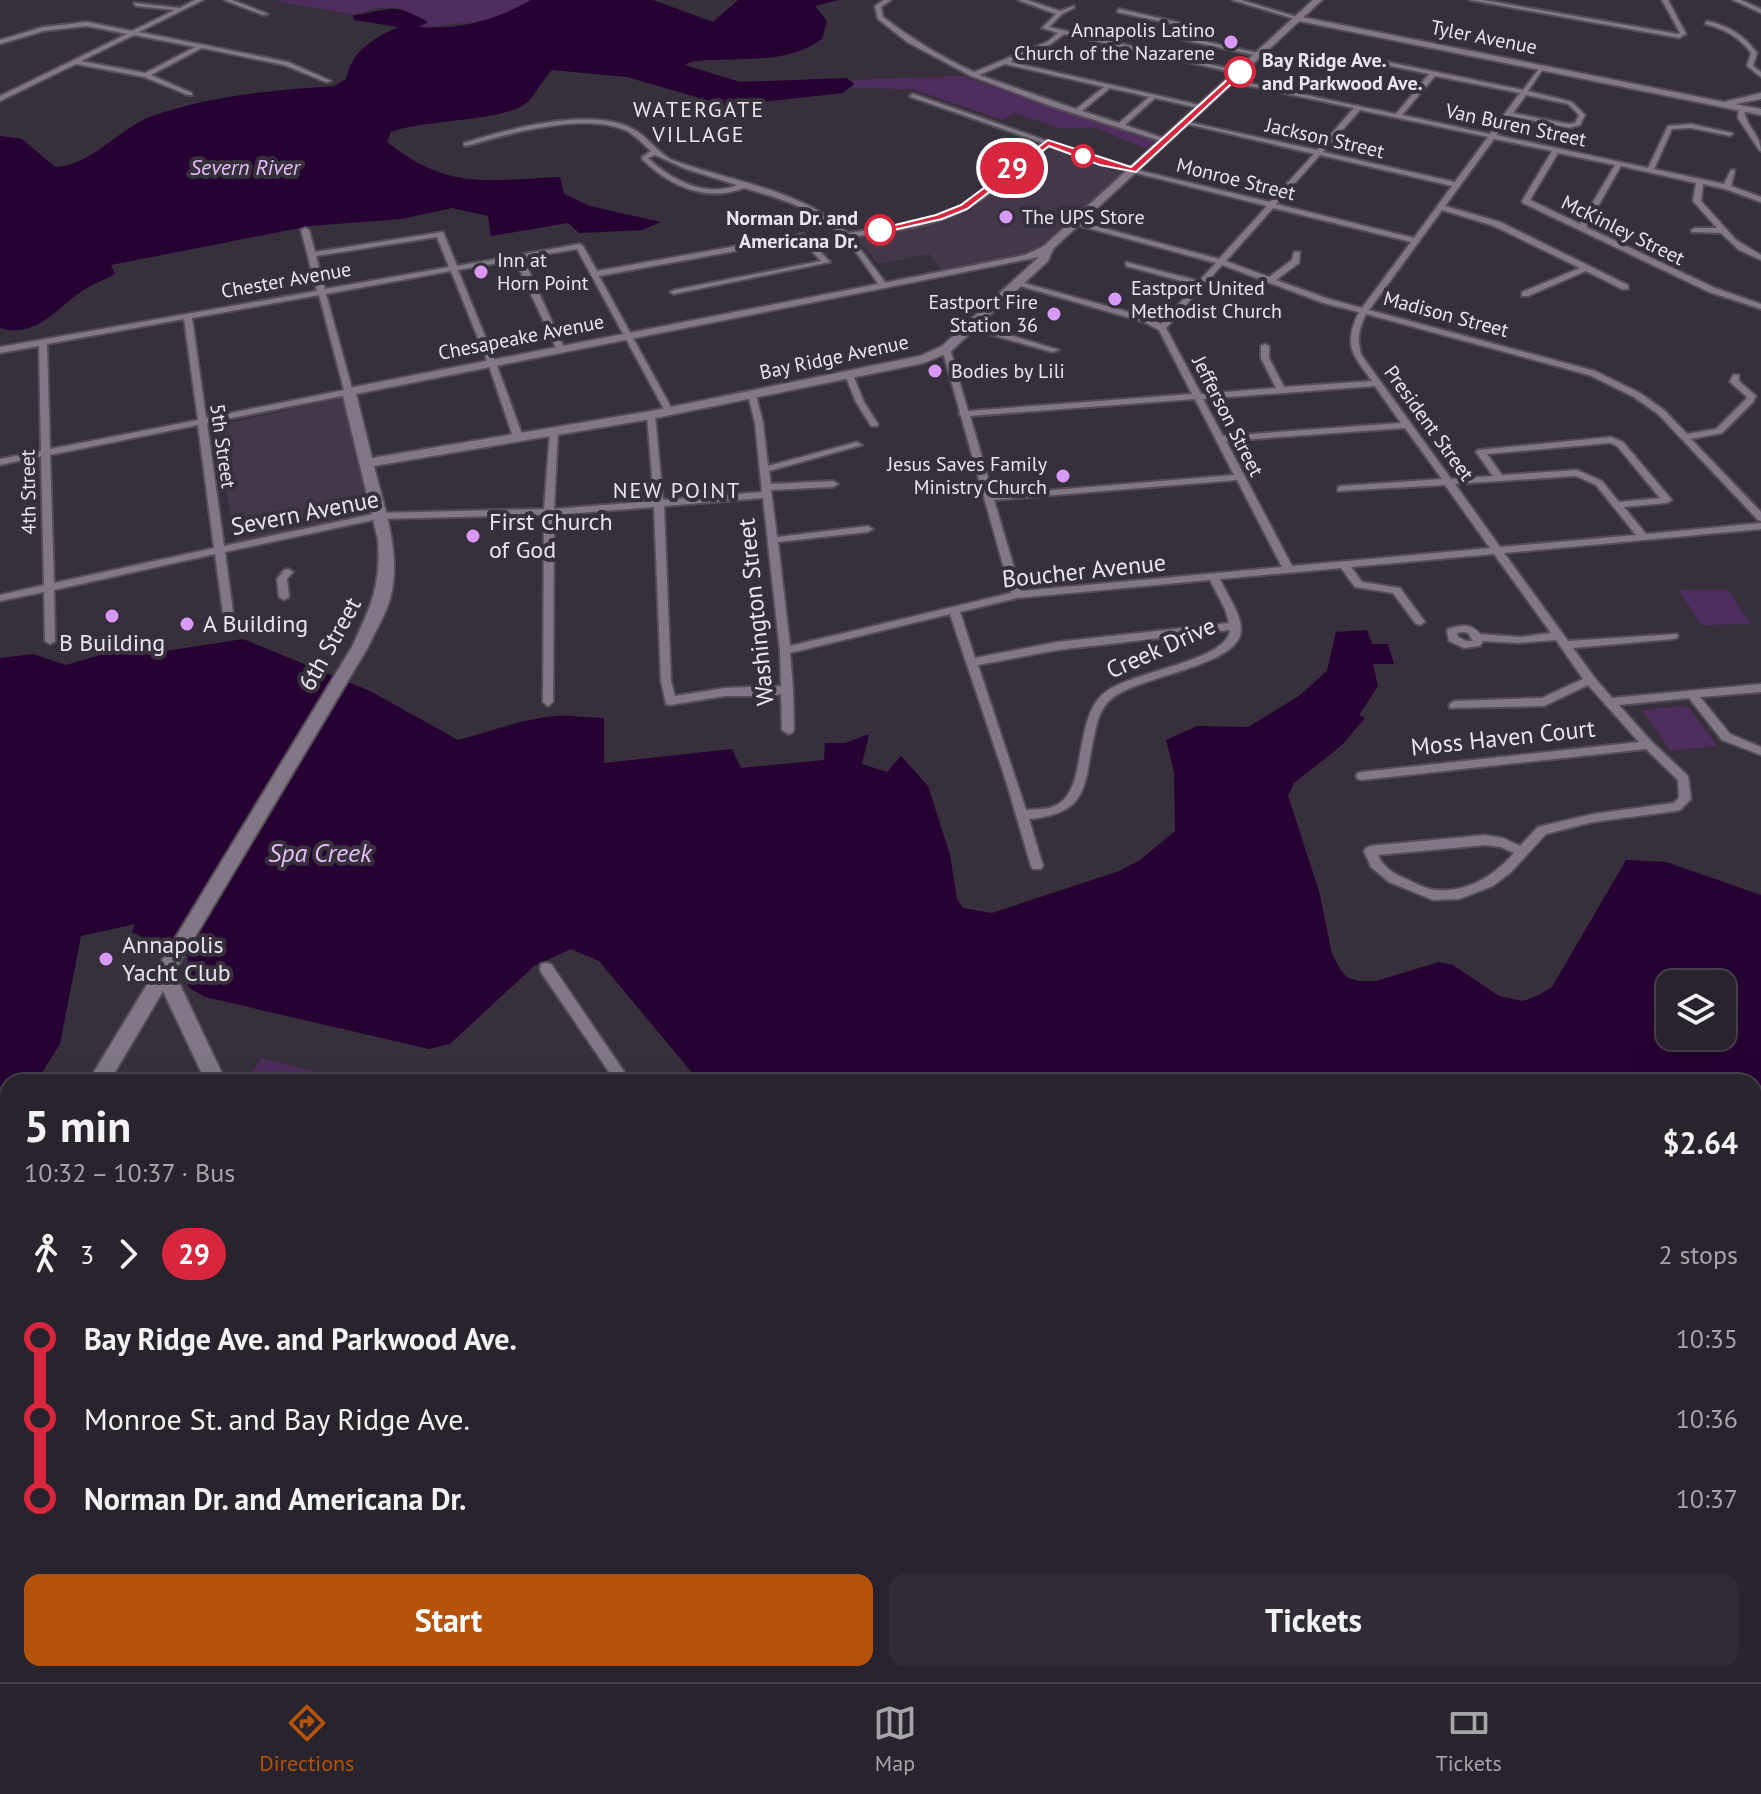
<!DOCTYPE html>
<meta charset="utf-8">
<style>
body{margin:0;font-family:"PT Sans",sans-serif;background:#312b35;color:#f1f3f6;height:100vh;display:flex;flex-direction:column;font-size:30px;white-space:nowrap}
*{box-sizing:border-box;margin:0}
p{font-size:26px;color:#a5a4aa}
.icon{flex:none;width:44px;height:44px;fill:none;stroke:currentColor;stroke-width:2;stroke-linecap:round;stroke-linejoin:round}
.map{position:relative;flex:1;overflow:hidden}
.details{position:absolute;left:0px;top:1074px;width:1762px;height:608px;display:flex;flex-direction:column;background:#29232d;border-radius:24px 24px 0 0;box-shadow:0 8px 32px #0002,0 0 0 2px #454049}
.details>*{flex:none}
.badge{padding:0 16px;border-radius:26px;font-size:28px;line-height:52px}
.fabs{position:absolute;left:1656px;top:970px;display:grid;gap:16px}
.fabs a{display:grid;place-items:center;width:80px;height:80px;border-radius:16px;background:#29232d;box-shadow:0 8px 32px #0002,0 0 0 2px #454049;font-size:40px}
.map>.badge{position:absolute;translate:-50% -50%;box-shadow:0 0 0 4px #fff}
.legs{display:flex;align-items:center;gap:12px;height:88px;padding:0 24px;font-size:26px}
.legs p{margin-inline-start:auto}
.head{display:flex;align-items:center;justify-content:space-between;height:136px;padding:0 24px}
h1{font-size:44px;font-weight:800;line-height:60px}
.cta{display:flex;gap:16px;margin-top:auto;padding:16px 24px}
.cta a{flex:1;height:92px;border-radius:16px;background:#b45309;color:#fff;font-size:32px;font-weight:800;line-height:92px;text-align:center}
.cta a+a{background:#312b35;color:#f1f3f6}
ul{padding:0 24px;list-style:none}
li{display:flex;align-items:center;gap:28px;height:80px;font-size:30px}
li i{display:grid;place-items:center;width:12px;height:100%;margin:0 10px;background:currentColor}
li i::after{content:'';width:20px;height:20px;margin:-10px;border:6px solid;border-radius:50%;background:#29232d}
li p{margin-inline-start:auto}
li:first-child i{background:linear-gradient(#0000 50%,currentColor 0)}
li:last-child i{background:linear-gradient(currentColor 50%,#0000 0)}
.dock{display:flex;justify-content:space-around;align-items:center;height:112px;border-top:2px solid #454049;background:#29232d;font-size:22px;color:#a5a4aa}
.dock a{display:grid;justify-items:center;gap:4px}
.dock .on{color:#b45309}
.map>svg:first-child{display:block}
.built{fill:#433849}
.green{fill:#4f2d5e}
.water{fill:#260233;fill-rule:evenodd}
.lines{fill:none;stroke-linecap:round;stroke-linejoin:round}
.minor-casing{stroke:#544c57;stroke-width:4}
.tertiary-casing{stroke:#544c57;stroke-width:4}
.secondary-casing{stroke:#544c57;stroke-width:4}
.minor{fill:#817786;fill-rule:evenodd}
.tertiary{fill:#817786;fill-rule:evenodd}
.secondary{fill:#817786;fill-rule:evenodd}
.line-1{fill:#d7263d;stroke:#fff;stroke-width:2}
.poi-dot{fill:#d99af7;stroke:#372f3c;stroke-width:3}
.stop-1-dot{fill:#fff;stroke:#d7263d;stroke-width:4}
.labels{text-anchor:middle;stroke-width:8;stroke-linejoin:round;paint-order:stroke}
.far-poi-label{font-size:20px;fill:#eae4ed;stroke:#372f3c;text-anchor:start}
.far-street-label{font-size:20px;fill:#eae4ed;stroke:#372f3c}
.far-stop-label{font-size:20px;font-weight:bold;fill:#eae4ed;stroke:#372f3c;text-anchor:start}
.far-neighbourhood-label{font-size:22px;letter-spacing:2px;fill:#eae4ed;stroke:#372f3c}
.far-water-label{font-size:22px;font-style:italic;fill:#e4bef7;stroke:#372f3c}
.street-label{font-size:24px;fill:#eae4ed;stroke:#372f3c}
.poi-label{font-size:24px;fill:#eae4ed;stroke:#372f3c;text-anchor:start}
.water-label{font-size:26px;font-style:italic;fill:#e4bef7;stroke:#372f3c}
</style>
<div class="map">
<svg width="1761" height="1682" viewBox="0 0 1761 1682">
<rect width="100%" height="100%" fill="#372f3c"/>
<g class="built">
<polygon points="1052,149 1122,173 1037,251 942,271 929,254 878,264 856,238 941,221 971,210 1032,160"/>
<polygon points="342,398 371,514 235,542 215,426"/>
</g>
<g class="green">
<polygon points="273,0 531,0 491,20 428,27 418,27 427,20 398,8 378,8 353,15"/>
<polygon points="962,76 1156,141 1146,149 1096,128 1059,128 1015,113 1003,120 912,89 854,88 852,80"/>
<polygon points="1727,589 1750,624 1701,625 1679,590"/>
<polygon points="1688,706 1717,746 1671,751 1642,710"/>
<polygon points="261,1058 312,1071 306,1082 247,1082"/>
<polygon points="8,1449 8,1532 0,1536 0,1452"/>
<polygon points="1447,1674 1543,1674 1550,1682 1454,1682"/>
</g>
<g class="water">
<path d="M531,0h122l60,22 25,-22h100l-23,6 12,15 -5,18c-32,23 -69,19 -106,21 -11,0 -23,0 -31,5l55,17 107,-4 7,6 -11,9 -116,13 -100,-29 -75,-7c-8,8 -20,30 -27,34 -25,18 -99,15 -134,28l-4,10c62,49 100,38 173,35l4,17 26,12 71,16 -19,8 -63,3 -11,-10 -77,13 -3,-20 -36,-8 -51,11 -91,7 -199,39 4,9c-11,6 -23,10 -33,17 -26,18 -47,48 -82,37v-192l22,3 33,28c35,0 64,-39 97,-51 59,-20 120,-26 182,-30l12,-7c6,-29 27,-40 52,-52l-44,-7 -1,-5c40,-4 35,-15 75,7l-9,5c41,3 77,-7 112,-27z"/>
<path d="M1367,630l5,14h16l6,20h-21l5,22 -19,29 6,3 -24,28 -47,37 -6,13 31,95 13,63 8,15 8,9 11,3h17l63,-19 14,3 46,31 24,5 16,-6 13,-8 74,-127 40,2 95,33v337l-7,2v-152h-863l-25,-6 -38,6h-104l-9,-9 -16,8 -100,-120 -28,-12 -37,17 -84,78 -21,5 -224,-52 -17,-10v-31l-21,-3 1,-4 -36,-17 3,-8 -54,12 -21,108 -24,38h-28v43l-8,13v-480l33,-4 33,11 38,-11 -2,-6 35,-9 2,13 26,-1 78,-12 127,52 88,49c31,-8 64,-21 97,-24 13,-1 34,2 49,2v45l128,-14 9,19 83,-8 1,-17h20l24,-9 -7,30 25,8 14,-16 27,30 22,69 7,44 6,9 29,5 127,-42 21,-11 35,-29 -1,-59 -8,-32 31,-14 51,1 51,-31 28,-25 9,-39zM1670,984h52v52h-52z"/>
</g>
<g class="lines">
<g class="minor-casing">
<g id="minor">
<path d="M195,0h8l-64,32 149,30 43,19 -5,1 -42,-17 -82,-17 -51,27 41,18v2h-4l-44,-18 -68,-13 -76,37v-5l127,-62 -40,-8 -43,5 -44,13v-4l43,-13 44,-5 45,9 43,-21 -39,-4 -2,-3 46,5zM134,35l61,12 -50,26 -64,-12z"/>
<polygon points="224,0 232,0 268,14 263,15"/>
<path d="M884,0h7l-10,7 2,10c29,22 58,40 91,55l73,-30 11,-9 -16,-5 14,-14 -38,-14h9l33,11 14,-5v2l-12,6 -13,13 194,45 -3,2 -176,-40 -13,10 -41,18 194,44v2l-2,1 -47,-11 -30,27 41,14v2l-2,1 -113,-36 -80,-30 -64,-34 -29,-23 -3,-13zM1005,64l99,23 -28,22 -97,-34zM1110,88l39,9 -30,26 -37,-12z"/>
<polygon points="1232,0 1241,0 1300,18 1295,19"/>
<polygon points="1470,0 1483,0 1678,34 1680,33 1662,0 1668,0 1686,34 1679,38"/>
<polygon points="1733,0 1741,0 1761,9 1761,13"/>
<polygon points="1119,9 1181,23 1185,27 1177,35 1262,54 1259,56 1170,37 1170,35 1179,27 1177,25 1117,12"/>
<path d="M1707,21c22,5 37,14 50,32l-4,13 8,6v5l-14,-11 4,-13c-12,-16 -26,-24 -46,-29z"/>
<path d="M1383,61l140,29 18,-24h4l-17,25 44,11 13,13 -5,10 -11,3 -59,-12 -14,19 152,33 20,-42 23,-2 41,9 1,1 -3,2 -39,-8 -19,1 -18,40 70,15 7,-14h4l-4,16 30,11v5l-36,-13 -22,-5 -2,17 35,39 25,15v5l-22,-10 -18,-17 -29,-1 -1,-2 4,-2h22l-24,-27 3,-18 -75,-17 -35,61 129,61 46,16v5l-52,-17 -186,-89 -1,-2 30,-50 -58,-12 -49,67 55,16 128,63v4h-6l-36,-18 -58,25h-6v-4l58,-24 -86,-42 -52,-16 -73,100 226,61 45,22 24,17 23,24 29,-5 30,-30 1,-2 -17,-15 3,-7h6v6l17,15 -3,6 -31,31 -31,6 70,73v9l-3,-1 -100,-106 -24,-17 -45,-22 -223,-61c-7,15 -10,26 -4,42l89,123 42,-3 -17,-24 2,-2 133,-13 12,5 49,58 -5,3 -43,4 22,27 115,-11v6l-257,24 64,88 109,-7 1,2 -1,2 -4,1 -100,9 21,29 18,21 149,-14v8l-61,5 30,37 31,13v8l-39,-15 -33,-42 -70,7 33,37 36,34 3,23 -11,11 -4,1 -83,11 -47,12 -35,38 -18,14 -34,13 -26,1 -44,-18 -18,-15 -7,-16 2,-3 4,-2 115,-11 18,3 17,8 18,-19 4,-1 51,-12 80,-11 6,-5 -1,-18 -32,-31 -284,31 -4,-1 -2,-3 2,-3 4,-1 277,-30 -51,-57 -44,21 -94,2 -1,-3 5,-4 88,-3 41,-19 -27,-39 -37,3 -36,-2 -3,5 -16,2 -15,-7 -2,-10 1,-2c13,-4 23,-6 32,5l39,3 32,-4 -57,-79 -143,13 11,15 38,6 25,34 -5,3 -4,-1 -23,-31 -38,-6 -14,-19 -121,11c7,16 21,34 21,51 -1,37 -104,45 -131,70 -9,8 -13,21 -15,32 -12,51 -3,81 -66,87l14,47 -2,3h-8l-2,-3 -25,-85 -56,-167 -160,39 3,36 1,41 -2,3 -4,1 -6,-4 -1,-36 -12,2h-44l-55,9 -4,-1 -5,-23 -7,-174 -100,8 -1,187 -5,4 -5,-4 1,-187 -166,4 -153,33 10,75 -5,3 -5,-3 -10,-73 -161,36 1,51 -5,3 -5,-3 -1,-49 -44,9v-6l44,-10 -3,-129 -41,9v-6l41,-8 -2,-105 -39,7v-6l317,-56 -16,-61 4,-2 4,2 6,22 128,-20 14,34 122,-22 4,2 14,25 206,-37 27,28 -156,32 -4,-2 4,-2 147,-29 -20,-22 -202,37 74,135 -4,3 -4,-3 -88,-162 -54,9 42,92 -4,3 -4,-3 -42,-90 -57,10 38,93 27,74 -5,3 -5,-3 -25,-74 -37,-92 -125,23 27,98 -1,2 -145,29 17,123 154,-33 166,-4 6,-78 4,-3 4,3 -4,78 100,-8 -7,-86 4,-3 4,3 8,85 99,-8 -7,-69 -7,-28 4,-3 4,3 7,28 5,43 89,-24 5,3 -93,26 2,13 62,-3 5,3 -5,3 -62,3 6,47 91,-11 5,3 -5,3 -90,10 12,104 221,-53 -50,-177 -2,-2 1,-2 -18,-63 4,-3 4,3 18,62 224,-17 -33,-64 -15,-8 -131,-38 7,-2 130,36 11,6 35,-39 -70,-19v-4l73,19 17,-18 -143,-39v-4l146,39 48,-53 -155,-39 -63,-21c-26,17 -47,41 -73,57 -37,24 -83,28 -125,34l37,49 -4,2h-3c-14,-20 -28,-43 -46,-59 -24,-22 -60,-32 -91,-41 -37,15 -75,-2 -102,-29v-2l9,-6c-8,-7 -15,-15 -24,-20 -41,-20 -120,3 -161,15l-2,-1v-2c44,-14 127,-37 169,-14 15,8 24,23 39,31 57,21 132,30 176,73 41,-6 84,-9 121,-31 27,-17 47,-41 74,-59l-132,-46 -1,-1 3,-2 203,71 154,37 44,-48 -131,-31v-2l134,29 37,-42 -123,-26 -2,-1v-2l167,35 33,-40 -48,-10v-2zM1435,76l85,17 -30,41 -88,-19zM1526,95l42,9 11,11 -4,8 -6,1 -56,-11zM1360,110l128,27 -33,45 -132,-30zM1558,153l57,12 -35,59 -50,-24zM655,155l31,14 51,16c-31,13 -66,-5 -89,-27zM1320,155l132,31 -38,52 -138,-34zM1273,208l138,34 -49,66 -33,-9 -53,-19 23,-17 1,-11h-6l-2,8 -23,17 -43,-16zM437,237l12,30 -124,22 -9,-33zM1222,265l101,38 36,9c-16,33 -7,42 13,69l-88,6 -15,-29v-12l-4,-2 -4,2v12l15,30 -75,6 -35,-66zM319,295l25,95 -138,28 -14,-100zM184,319l14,101 -148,29 -3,-105zM1375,386l26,37 -178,13 -20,-37zM1195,399l39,76 -241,20 -23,-79zM198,425l16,123 -160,35 -4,-128zM1405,428l37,51 -101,7 -3,1v4l107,-6 45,63 -198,18 -66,-125zM1610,443l7,3 43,52 -41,4 -17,-21 -25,-11 -75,5 -15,-21zM1576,476l20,9 40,50 -136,12 -45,-63zM1237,480l45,87 -261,24 -27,-91zM763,498l17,153 1,35 -56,2 -50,8 -4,-15 -7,-175zM1210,580l15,29 4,14 -172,19 -82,16 -15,-46 57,-14zM1230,630c-3,32 -101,41 -127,64 -30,27 -15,94 -46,111 -9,5 -21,4 -31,5l-48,-145 79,-15zM1463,632l5,1 5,8h-7l-8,-4 -1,-4zM1485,845l16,2 13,6c-20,23 -47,40 -78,37 -10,-1 -21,-7 -30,-11 -11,-4 -24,-13 -28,-24z"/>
<path d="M1739,106l5,1c0,19 17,27 17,44l-2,-1 -21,-32z"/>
<polygon points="967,324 973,324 1059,350 1052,352 967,328"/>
<polygon points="849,372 853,375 864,402 878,424 877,426 871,426 856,402 845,375"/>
<polygon points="288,569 293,572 287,579 289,597 284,600 279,597 277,579 284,570"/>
<polygon points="546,963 551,964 631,1082 616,1082 541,972 540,968 541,964"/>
<polygon points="8,1289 8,1303 0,1305 0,1291"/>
<polygon points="1754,1351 1761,1354 1761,1372 1754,1369"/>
<polygon points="8,1430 8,1446 0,1449 0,1433"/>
<polygon points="1754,1565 1761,1569 1761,1590 1754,1586"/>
<polygon points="319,1674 344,1674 339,1682 314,1682"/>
<polygon points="616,1674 640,1674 635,1682 611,1682"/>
<polygon points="939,1674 958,1674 962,1682 943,1682"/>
<polygon points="1008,1674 1032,1674 1027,1682 1003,1682"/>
<polygon points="1067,1674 1086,1674 1090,1682 1071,1682"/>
<polygon points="1414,1674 1438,1674 1442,1682 1410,1682"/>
<polygon points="1637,1674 1656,1674 1652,1682 1633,1682"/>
<polygon points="1711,1674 1734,1674 1738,1682 1715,1682"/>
</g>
</g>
<g class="tertiary-casing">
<polygon id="tertiary" points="1297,16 1724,102 1761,93 1761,99 1735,104 1761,109 1761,115 1294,20"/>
</g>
<g class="secondary-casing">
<g id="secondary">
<path d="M1313,0h9l-269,249 -5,12 -98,91 -26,11 -273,56 -277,47c10,42 27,86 17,129 -4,18 -16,36 -23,52l-194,325 52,110h-20l-43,-91 -54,91h-21l264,-435c19,-41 29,-60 26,-107l-36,-148 2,-3 681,-134 19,-9zM1039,257l-97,89 -22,10 -269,55 -279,47 -16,-64z"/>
<polygon points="8,1250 8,1294 0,1297 0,1253"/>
<polygon points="466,1674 494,1674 498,1682 470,1682"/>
</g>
</g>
<use href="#minor" class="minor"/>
<use href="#tertiary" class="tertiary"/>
<use href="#secondary" class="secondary"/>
</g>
<polygon class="line-1" points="1238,70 1244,72 1136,172 1100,165 1049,146 967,209 942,219 880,233 875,230 936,215 961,205 1048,140 1131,167"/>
<g class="poi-dot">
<circle cx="1231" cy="42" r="8"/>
<circle cx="1006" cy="217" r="8"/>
<circle cx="481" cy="272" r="8"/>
<circle cx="1115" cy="299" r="8"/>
<circle cx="1054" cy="314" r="8"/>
<circle cx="935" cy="371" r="8"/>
<circle cx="1063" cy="476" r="8"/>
<circle cx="473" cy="536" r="8"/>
<circle cx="112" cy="616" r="8"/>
<circle cx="187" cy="624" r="8"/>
<circle cx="106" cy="959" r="8"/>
</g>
<g class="stop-1-dot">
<circle cx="1240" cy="72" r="14"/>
<circle cx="1083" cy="156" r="10"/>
<circle cx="880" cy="230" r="14"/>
</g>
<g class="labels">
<g class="far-poi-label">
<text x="1215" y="37" text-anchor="end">Annapolis Latino<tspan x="1215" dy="23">Church of the Nazarene</tspan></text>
<text x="1022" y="224">The UPS Store</text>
<text x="497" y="267">Inn at<tspan x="497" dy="23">Horn Point</tspan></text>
<text x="1131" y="295">Eastport United<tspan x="1131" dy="23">Methodist Church</tspan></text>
<text x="1038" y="309" text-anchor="end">Eastport Fire<tspan x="1038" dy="23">Station 36</tspan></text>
<text x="951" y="378">Bodies by Lili</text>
<text x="1047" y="471" text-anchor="end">Jesus Saves Family<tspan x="1047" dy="23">Ministry Church</tspan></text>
</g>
<g class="far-street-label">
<text transform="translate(1484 37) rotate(11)" y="7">Tyler Avenue</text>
<text transform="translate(1516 125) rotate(12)" y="7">Van Buren Street</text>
<text transform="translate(1325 138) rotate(13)" y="7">Jackson Street</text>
<text transform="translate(1236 179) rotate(14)" y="7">Monroe Street</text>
<text transform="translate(1623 230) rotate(26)" y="7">McKinley Street</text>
<text transform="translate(286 280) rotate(-10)" y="7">Chester Avenue</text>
<text transform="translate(1446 314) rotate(15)" y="7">Madison Street</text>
<text transform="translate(521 337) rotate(-11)" y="7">Chesapeake Avenue</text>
<text transform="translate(834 357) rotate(-12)" y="7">Bay Ridge Avenue</text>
<text transform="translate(1228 416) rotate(63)" y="7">Jefferson Street</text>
<text transform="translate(1429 423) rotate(54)" y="7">President Street</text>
<text transform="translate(223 446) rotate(82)" y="7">5th Street</text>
<text transform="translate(28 492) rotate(-91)" y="7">4th Street</text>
</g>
<g class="far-stop-label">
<text x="1262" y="67">Bay Ridge Ave.<tspan x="1262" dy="23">and Parkwood Ave.</tspan></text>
<text x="858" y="225" text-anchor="end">Norman Dr. and<tspan x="858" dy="23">Americana Dr.</tspan></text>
</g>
<g class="far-neighbourhood-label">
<text x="699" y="117">WATERGATE<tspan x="699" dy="25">VILLAGE</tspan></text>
<text x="677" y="498">NEW POINT</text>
</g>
<g class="far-water-label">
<text x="245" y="175">Severn River</text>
</g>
<g class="street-label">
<text transform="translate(305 513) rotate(-11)" y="8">Severn Avenue</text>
<text transform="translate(1084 571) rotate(-6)" y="8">Boucher Avenue</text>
<text transform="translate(756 612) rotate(-96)" y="8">Washington Street</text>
<text transform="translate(330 644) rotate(-61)" y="8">6th Street</text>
<text transform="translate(1161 648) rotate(-24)" y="8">Creek Drive</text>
<text transform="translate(1503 738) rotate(-6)" y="8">Moss Haven Court</text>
</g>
<g class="poi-label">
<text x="489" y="530">First Church<tspan x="489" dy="28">of God</tspan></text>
<text x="203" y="632">A Building</text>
<text x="112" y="651" text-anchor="middle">B Building</text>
<text x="122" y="953">Annapolis<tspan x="122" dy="28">Yacht Club</tspan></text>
</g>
<g class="water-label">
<text x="320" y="862">Spa Creek</text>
</g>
</g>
</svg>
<div class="fabs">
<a><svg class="icon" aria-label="layers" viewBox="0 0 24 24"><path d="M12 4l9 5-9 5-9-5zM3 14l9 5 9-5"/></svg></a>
</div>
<b class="badge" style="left:1012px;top:168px;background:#d7263d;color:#fff">29</b>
<section class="details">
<div class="head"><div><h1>5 min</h1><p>10:32 – 10:37 · Bus</p></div><b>$2.64</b></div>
<div class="legs"><svg class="icon" aria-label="walk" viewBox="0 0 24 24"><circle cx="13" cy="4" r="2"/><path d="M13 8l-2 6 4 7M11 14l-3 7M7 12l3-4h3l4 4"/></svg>3<svg class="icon" aria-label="forward" viewBox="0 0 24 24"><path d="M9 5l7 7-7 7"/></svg><b class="badge" style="background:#d7263d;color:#fff">29</b><p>2 stops</p></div>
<ul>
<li><i style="color:#d7263d"></i><b>Bay Ridge Ave. and Parkwood Ave.</b><p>10:35</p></li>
<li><i style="color:#d7263d"></i><span>Monroe St. and Bay Ridge Ave.</span><p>10:36</p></li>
<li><i style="color:#d7263d"></i><b>Norman Dr. and Americana Dr.</b><p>10:37</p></li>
</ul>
<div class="cta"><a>Start</a><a>Tickets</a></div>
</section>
</div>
<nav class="dock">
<a class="on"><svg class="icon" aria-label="directions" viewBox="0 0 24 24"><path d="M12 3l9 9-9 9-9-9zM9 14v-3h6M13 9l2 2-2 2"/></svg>Directions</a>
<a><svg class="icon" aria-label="map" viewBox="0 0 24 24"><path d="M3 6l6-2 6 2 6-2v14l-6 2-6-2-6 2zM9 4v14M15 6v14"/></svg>Map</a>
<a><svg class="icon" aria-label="tickets" viewBox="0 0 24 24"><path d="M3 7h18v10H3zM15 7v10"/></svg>Tickets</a>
</nav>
